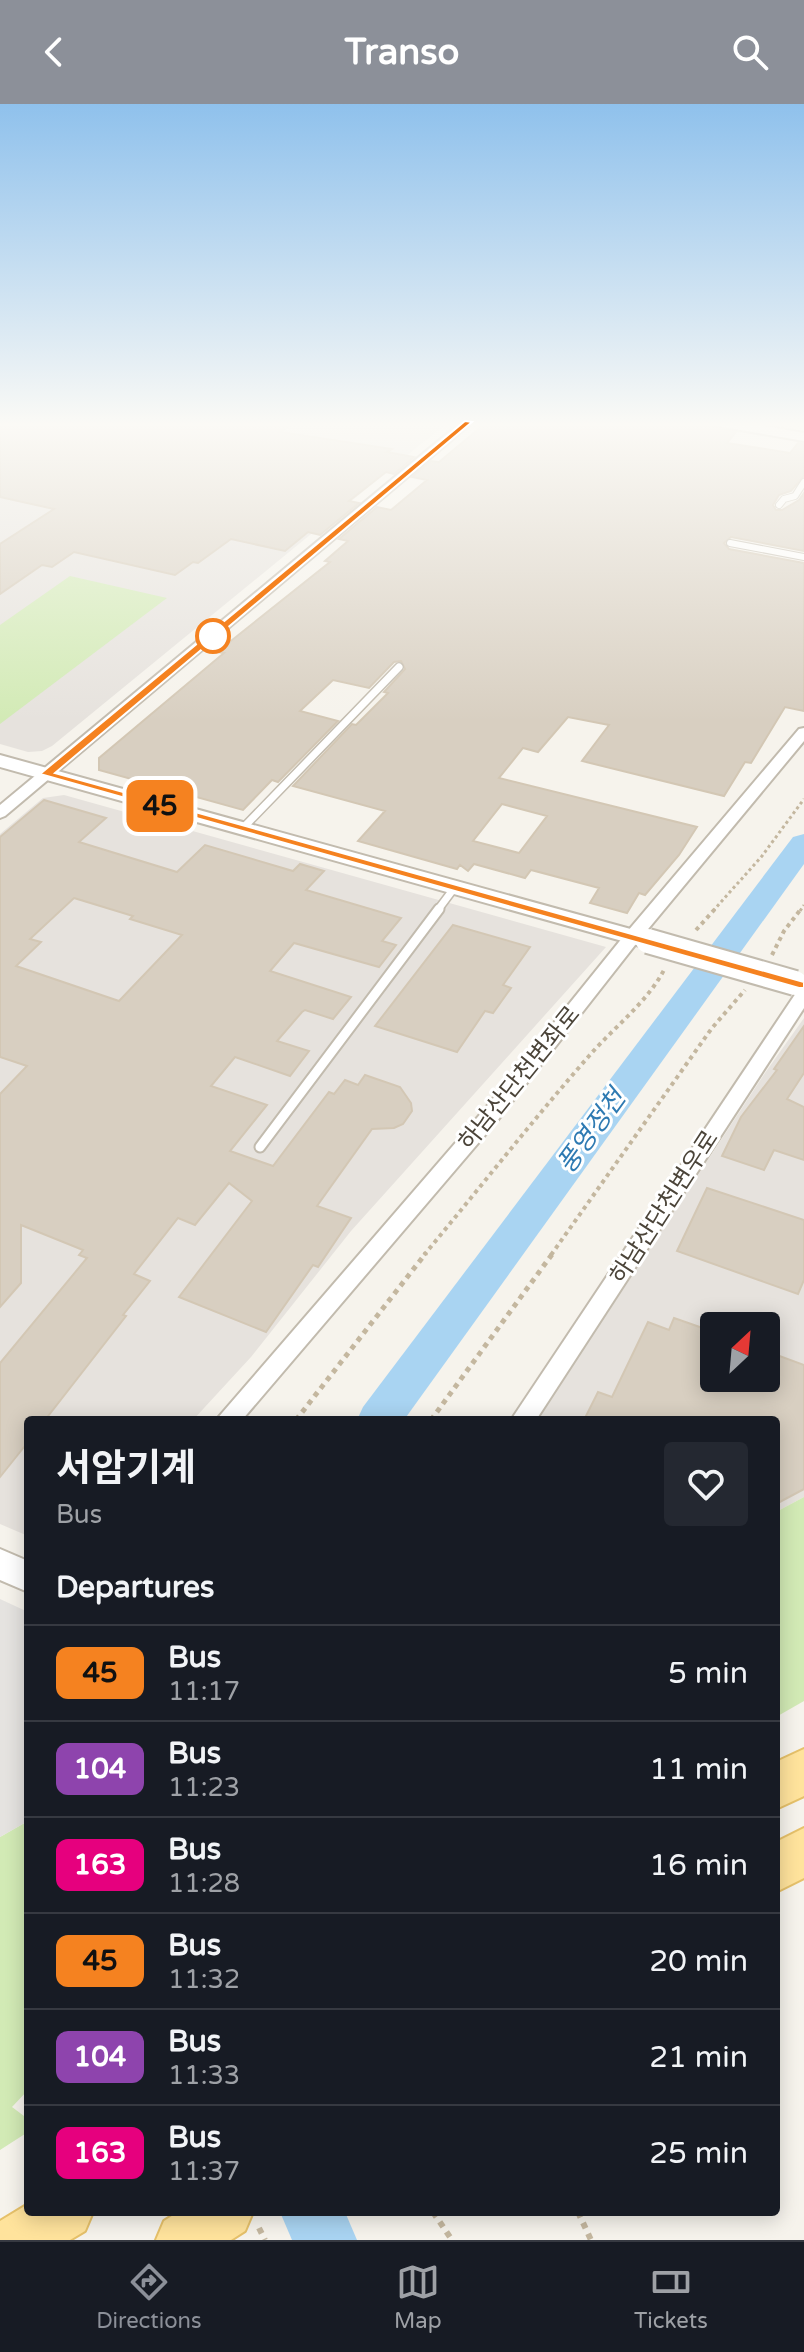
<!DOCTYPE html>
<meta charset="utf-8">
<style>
body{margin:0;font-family:"Varela Round","Noto Sans KR",sans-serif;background:#242831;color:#f1f3f6;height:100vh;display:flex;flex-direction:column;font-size:30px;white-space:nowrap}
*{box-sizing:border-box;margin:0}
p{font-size:26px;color:#9ea1a6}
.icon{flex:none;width:44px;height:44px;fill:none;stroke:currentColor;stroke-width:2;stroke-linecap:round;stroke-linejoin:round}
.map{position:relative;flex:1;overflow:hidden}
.side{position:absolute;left:24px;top:1312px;width:756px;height:800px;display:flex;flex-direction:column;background:#171b24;border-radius:8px;box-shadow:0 4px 20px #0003}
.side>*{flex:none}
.badge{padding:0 16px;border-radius:12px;font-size:28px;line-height:52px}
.needle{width:52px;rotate:26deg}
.buttons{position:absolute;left:700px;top:1208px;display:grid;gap:16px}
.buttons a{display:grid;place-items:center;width:80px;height:80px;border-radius:8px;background:#171b24;box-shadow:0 4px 20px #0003;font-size:40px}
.map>.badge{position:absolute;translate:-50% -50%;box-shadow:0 0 0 4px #fff}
h2{padding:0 32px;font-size:30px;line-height:72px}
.round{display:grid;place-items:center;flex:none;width:84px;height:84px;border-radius:8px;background:#242831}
.summary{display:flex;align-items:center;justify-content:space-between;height:136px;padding:0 32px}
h1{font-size:38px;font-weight:700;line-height:60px}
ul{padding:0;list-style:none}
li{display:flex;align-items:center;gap:24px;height:96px;padding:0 32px;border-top:2px solid #363941}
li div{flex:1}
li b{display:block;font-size:30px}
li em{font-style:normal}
li .badge{min-width:88px;font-weight:700;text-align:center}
header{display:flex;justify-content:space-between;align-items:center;height:104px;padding:0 32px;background:#8c9099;color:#fff;font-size:36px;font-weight:700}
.tabs{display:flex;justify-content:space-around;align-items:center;height:112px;border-top:2px solid #363941;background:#171b24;font-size:22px;color:#9ea1a6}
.tabs a{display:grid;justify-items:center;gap:4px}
.tabs .on{color:#8c9099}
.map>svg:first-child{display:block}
.industrial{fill:#e6e2dd;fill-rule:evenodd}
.green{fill:#d2eab5}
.parking{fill:#e5e3e0}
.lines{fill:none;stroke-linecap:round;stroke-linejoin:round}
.river{fill:#a9d4f2;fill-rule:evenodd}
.building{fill:#d8cfc1;stroke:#d3c7b4;stroke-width:2;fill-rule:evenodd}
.service-far2-casing{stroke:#c2bbae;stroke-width:8}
.service-far1-casing{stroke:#c2bbae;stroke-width:10}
.service-casing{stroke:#c2bbae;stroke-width:13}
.minor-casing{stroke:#c2bbae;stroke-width:4}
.tertiary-casing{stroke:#c2bbae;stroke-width:4}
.primary-casing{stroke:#e6c16a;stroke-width:4}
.path-far3{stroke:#c4b79f;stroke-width:3;stroke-dasharray:3 3;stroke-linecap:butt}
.path-far2{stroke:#c4b79f;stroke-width:4;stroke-dasharray:4 4;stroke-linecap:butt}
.path-far1{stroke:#c4b79f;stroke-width:5;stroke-dasharray:5 5;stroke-linecap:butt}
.path{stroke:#c4b79f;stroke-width:6;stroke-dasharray:6 6;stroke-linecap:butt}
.service-far2{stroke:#fff;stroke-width:6}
.service-far1{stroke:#fff;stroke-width:7}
.service{stroke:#fff;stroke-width:9}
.minor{fill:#fff;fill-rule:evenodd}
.tertiary{fill:#fff;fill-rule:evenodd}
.primary{fill:#ffe39c;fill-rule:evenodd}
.tertiary-bridge-casing{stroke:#c2bbae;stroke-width:28;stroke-linecap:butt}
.tertiary-bridge{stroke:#fff;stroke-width:24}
.line{fill:#f58220;stroke:#fff;stroke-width:2}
.stop-dot{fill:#fff;stroke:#f58220;stroke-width:4}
.labels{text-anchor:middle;stroke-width:6;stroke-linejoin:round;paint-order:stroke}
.street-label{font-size:24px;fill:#4b4439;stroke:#fff}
.water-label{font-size:26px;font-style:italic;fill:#2e7ab2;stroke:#fff}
</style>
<header><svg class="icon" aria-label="back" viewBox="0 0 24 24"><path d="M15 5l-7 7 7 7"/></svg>Transo<svg class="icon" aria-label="search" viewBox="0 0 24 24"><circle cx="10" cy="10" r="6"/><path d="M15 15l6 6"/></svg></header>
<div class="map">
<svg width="804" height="2136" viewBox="0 0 804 2136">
<rect width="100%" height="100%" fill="#f6f3ec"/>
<g class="industrial">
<polygon points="0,318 448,318 52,642 42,647 28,648 0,640"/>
<polygon points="64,691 606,843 351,1127 251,1253 193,1316 28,1316 28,1432 0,1420 0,730 43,694"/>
<path d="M804,914v479l-28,15v-92h-239l228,-347zM714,1222h52v52h-52z"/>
</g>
<g class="green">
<polygon points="70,472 167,494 0,620 0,521"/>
<polygon points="804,1393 804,1597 776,1613 776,1408"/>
<polygon points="28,1717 28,1986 12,2003 28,2015 28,2028 0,2046 0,1733"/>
</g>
<polygon class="parking" points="0,1495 28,1508 28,1717 0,1733"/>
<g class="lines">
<g class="river">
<polygon points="804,730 804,760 404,1316 357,1316 363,1303 793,733"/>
<polygon points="280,2108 345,2108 357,2136 292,2136"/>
</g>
</g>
<g class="building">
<polygon points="0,318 295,318 280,328 392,345 387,348 414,353 394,370 386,368 349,397 359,399 320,431 308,428 285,447 231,435 198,459 193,458 175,471 74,448 52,463 42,461 0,490 0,440 54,405 0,393"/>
<path d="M487,318l207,1 42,9 -9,11 63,10 8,-10 6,1v32l-13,15 -12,4 -6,10 3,5h6l17,-10 5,-7v58l-73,-14 -7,6 5,6 75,14v148l-19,-4 -34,56 -6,-1 -21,34 -142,-35 27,-36 -41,-8 -30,35 -15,-4 -24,30 198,49 -18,28 -34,40 -6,-2 -12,20 -37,-10 9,-15 -68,-18 -6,8 -51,-14 -6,7 -8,-6 -3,4 -99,-28 27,-30 -92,-25 59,-62 4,1 32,-32 -4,-1 21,-23 -4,-8 -7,1 -25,26 -36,-8 -33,31 38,10 -60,61 -6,-2 -29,30 -144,-40v-12l125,-105 -7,-1 113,-90 -5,-1 23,-20 -9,-2 38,-32 14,3 36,-30 -15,-3 19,-16 8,1zM502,700l45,12 -28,37 -46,-12z"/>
<path d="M44,696l62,18 -27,24 98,30 28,-27 88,26 7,-7 24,7 -18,19 95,28 -19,23 14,4 -17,22 -85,-24 -24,28 81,26 -18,22 -28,-9 -3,2 -25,29 32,10 -19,25 -55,-19 -24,29 56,19 -37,46 43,15 56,-74 5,2 11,-14 13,5 7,-10 35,12 11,16 1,8 -9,13 -9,4 -22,1 -55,77 34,12 -33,49 -5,-2 -47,67 -87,-35 73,-96 -23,-18 -34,42 -17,-7 -44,56 16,7 -27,34 3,1 -81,104h-17v22l-28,35v-114l87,-105 -8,-3 4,-5 -62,-25v58l-21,24v-213l27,-28 -27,-9v-220zM74,794l59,18 -3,3 52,16 -63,66 -103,-35 25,-24 -11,-3z"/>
<polygon points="453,821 530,843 503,881 511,884 493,909 485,907 457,948 375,922"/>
<polygon points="804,922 804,969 787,995 804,1003 804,1056 774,1046 764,1066 722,1052 741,1013 777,966 774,965"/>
<polygon points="707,1084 804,1116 804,1176 798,1190 677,1147"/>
<polygon points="674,1214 714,1228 714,1274 766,1274 766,1247 804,1261 804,1385 776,1400 776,1316 584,1316 598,1288 612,1293 648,1218 669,1226"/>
</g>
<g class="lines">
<g class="service-far2-casing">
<g id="service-far2">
<polyline points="779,401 784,395 795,392 804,378"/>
<polyline points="730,439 804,453"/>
</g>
</g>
<g class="service-far1-casing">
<g id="service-far1">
<polyline points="242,725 399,563"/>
<polyline points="437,807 455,783"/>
</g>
</g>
<g class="service-casing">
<polyline id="service" points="260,1043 439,805"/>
</g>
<g class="minor-casing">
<g id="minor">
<polygon points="461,318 473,318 5,712 0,714 0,701"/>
<polygon points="804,624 804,637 639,836 497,1017 242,1316 216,1316 483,1007 627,828 799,625"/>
<polygon points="804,884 804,904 536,1316 511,1316 798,886"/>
</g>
</g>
<g class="tertiary-casing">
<g id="tertiary">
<polygon points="710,318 742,318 804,329 804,337 717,322"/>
<polygon points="0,651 656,832 659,837 648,844 640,842 0,663"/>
<polygon points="0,1445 28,1457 28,1488 0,1476"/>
</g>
</g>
<g class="primary-casing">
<g id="primary">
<polygon points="804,1645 804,1692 776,1705 776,1658"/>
<polygon points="804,1724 804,1774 776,1788 776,1738"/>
<polygon points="28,2100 28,2108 93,2108 85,2127 70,2136 0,2136 0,2117"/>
<polygon points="178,2108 253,2108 245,2127 231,2136 156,2136 164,2117"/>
</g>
</g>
<g class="path-far3">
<polyline points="713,807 762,752 804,695"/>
<polyline points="800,807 804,801"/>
</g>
<g class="path-far2">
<polyline points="696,826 715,805"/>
<polyline points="772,851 784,827 801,805"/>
<path d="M424,1151c55,-66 108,-134 165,-199 25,-29 59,-54 76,-88"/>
<polyline points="551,1151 712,924 745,886"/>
</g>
<g class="path-far1">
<polyline points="296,1316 426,1149"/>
<polyline points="431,1316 553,1149"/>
</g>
<g class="path">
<polyline points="433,2108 452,2136"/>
<polyline points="578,2108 591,2136"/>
<polyline points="259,2124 265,2136"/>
</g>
<use href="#service-far2" class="service-far2"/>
<use href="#service-far1" class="service-far1"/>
<use href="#service" class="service"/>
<use href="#minor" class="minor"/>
<use href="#tertiary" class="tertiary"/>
<use href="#primary" class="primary"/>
<g class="tertiary-bridge-casing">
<polyline id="tertiary-bridge" points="648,837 795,879"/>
</g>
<use href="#tertiary-bridge" class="tertiary-bridge"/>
</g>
<linearGradient id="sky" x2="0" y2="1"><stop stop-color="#8fc1ec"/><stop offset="0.52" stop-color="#fbfaf6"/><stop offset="1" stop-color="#fbfaf6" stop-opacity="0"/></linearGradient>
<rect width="804" height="617" fill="url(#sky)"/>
<polygon class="line" points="465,317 472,318 55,669 804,878 804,884 799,884 40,670"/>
<circle class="stop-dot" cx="213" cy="532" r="16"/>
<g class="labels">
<g class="street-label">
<text transform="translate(519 974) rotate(-51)" y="8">하남산단천변좌로</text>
<text transform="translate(664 1103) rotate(-57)" y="8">하남산단천변우로</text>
</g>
<g class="water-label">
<text transform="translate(591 1027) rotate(-54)" y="9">풍영정천</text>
</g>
</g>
</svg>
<div class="buttons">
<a><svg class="needle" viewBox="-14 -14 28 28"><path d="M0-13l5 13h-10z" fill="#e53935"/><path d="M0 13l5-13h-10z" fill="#9ea1a6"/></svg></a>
</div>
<b class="badge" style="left:160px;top:702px;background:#f58220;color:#111">45</b>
<section class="side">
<div class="summary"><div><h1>서암기계</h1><p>Bus</p></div><a class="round"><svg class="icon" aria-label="heart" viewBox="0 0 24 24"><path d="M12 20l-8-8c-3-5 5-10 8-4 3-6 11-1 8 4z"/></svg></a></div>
<h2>Departures</h2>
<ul>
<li><span class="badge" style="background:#f58220;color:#111">45</span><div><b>Bus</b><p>11:17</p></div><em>5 min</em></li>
<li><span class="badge" style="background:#8e44ad;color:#fff">104</span><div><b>Bus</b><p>11:23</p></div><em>11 min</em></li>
<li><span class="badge" style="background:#e6007e;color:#fff">163</span><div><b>Bus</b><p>11:28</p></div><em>16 min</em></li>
<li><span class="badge" style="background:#f58220;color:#111">45</span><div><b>Bus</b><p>11:32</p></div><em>20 min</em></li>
<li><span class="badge" style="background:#8e44ad;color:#fff">104</span><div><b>Bus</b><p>11:33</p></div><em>21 min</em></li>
<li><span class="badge" style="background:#e6007e;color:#fff">163</span><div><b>Bus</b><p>11:37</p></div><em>25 min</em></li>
</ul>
</section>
</div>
<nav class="tabs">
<a class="on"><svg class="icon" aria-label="directions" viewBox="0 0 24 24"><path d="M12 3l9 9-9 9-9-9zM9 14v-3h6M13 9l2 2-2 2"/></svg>Directions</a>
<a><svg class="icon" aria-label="map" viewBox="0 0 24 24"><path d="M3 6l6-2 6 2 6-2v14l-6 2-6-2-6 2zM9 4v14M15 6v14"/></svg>Map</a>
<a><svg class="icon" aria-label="tickets" viewBox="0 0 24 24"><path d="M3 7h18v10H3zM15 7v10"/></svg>Tickets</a>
</nav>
